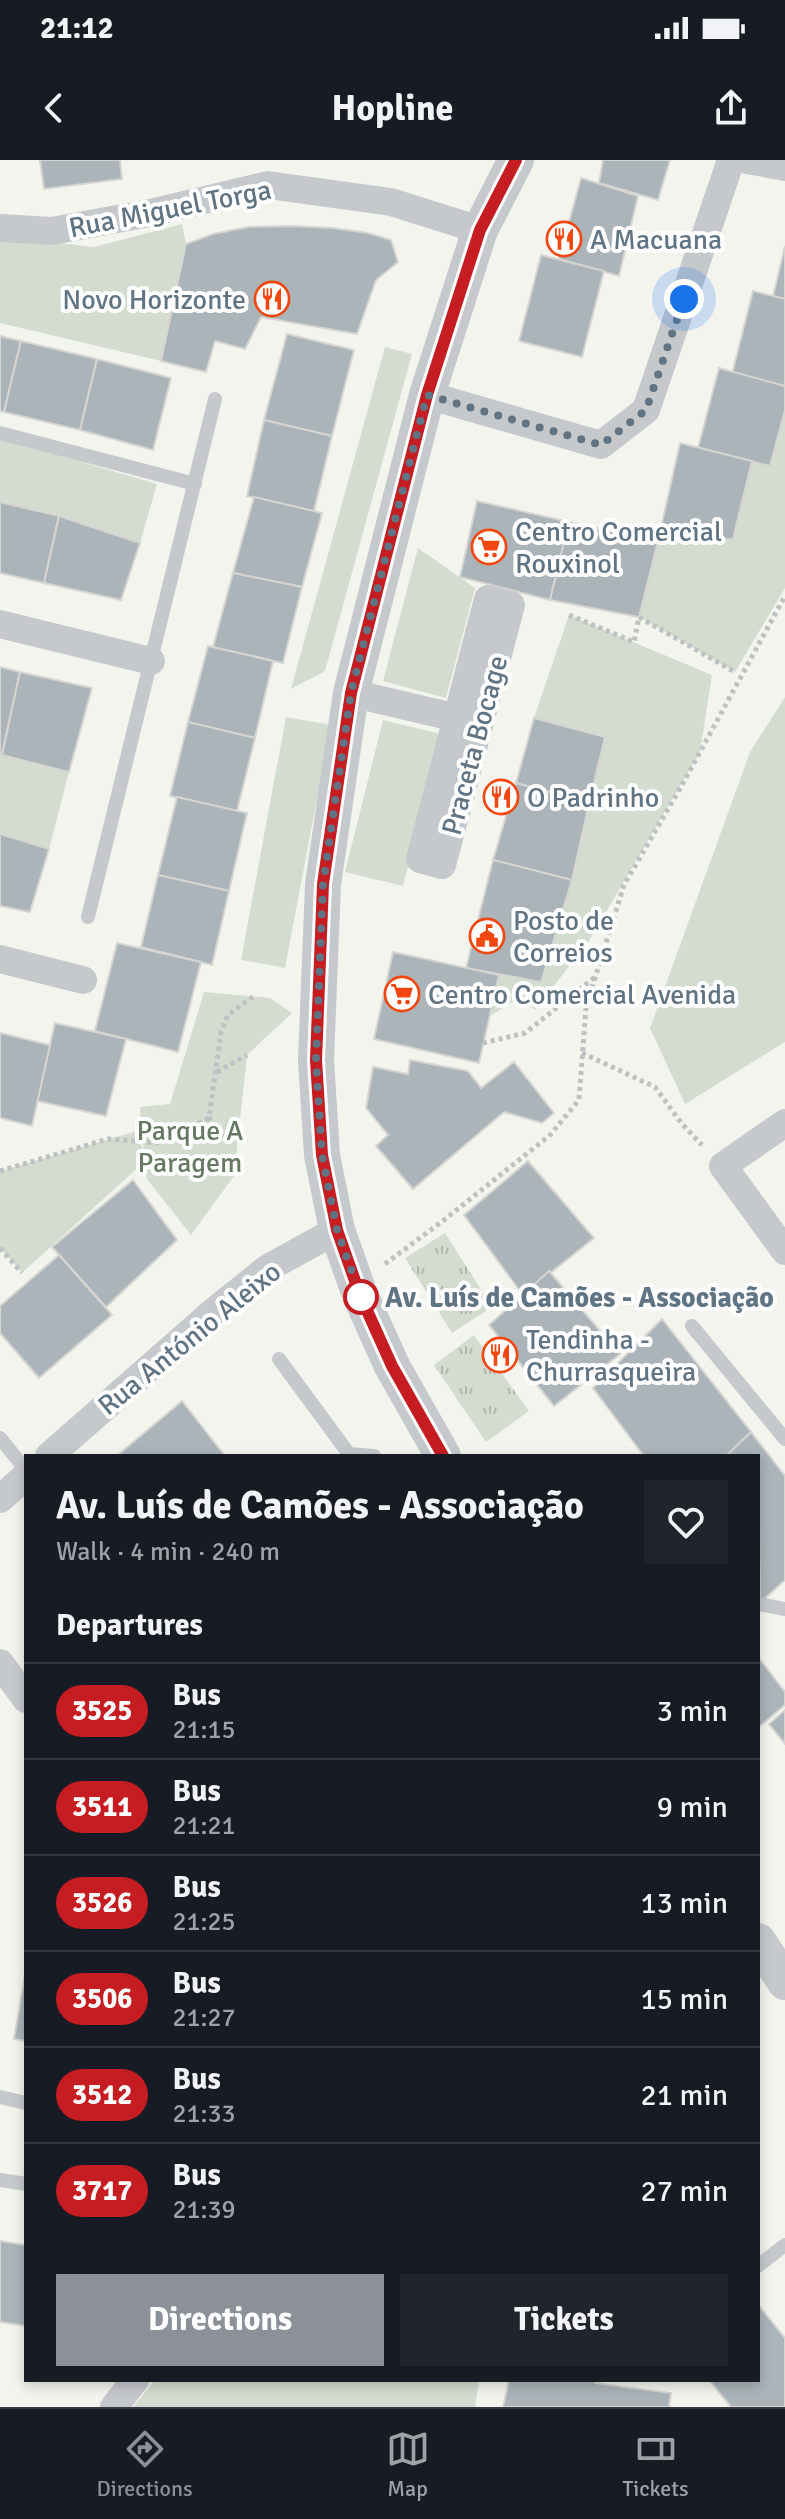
<!DOCTYPE html>
<meta charset="utf-8">
<style>
body{margin:0;font-family:Signika,sans-serif;background:#20242c;color:#f1f3f6;height:100vh;display:flex;flex-direction:column;font-size:30px;white-space:nowrap}
*{box-sizing:border-box;margin:0}
p{font-size:26px;color:#9ea1a6}
.icon{flex:none;width:44px;height:44px;fill:none;stroke:currentColor;stroke-width:2;stroke-linecap:round;stroke-linejoin:round}
.map{position:relative;flex:1;overflow:hidden}
.side{position:absolute;left:24px;top:1294px;width:736px;height:928px;display:flex;flex-direction:column;background:#171b24;border-radius:0px;box-shadow:0 4px 12px #0003}
.side>*{flex:none}
.badge{padding:0 16px;border-radius:26px;font-size:28px;line-height:52px}
.you{position:absolute;width:40px;height:40px;margin:-20px;border:6px solid #fff;border-radius:50%;background:#1a73e8;box-shadow:0 0 0 12px #1a73e833}
.map>.badge{position:absolute;translate:-50% -50%;box-shadow:0 0 0 4px #fff}
h2{padding:0 32px;font-size:30px;line-height:72px}
.round{display:grid;place-items:center;flex:none;width:84px;height:84px;border-radius:0px;background:#20242c}
.summary{display:flex;align-items:center;justify-content:space-between;height:136px;padding:0 32px}
h1{font-size:38px;font-weight:700;line-height:60px}
.primary-button{display:flex;gap:16px;margin-top:auto;padding:16px 32px}
.primary-button a{flex:1;height:92px;border-radius:0px;background:#8c9099;color:#fff;font-size:32px;font-weight:700;line-height:92px;text-align:center}
.primary-button a+a{background:#20242c;color:#f1f3f6}
ul{padding:0;list-style:none}
li{display:flex;align-items:center;gap:24px;height:96px;padding:0 32px;border-top:2px solid #363941}
li div{flex:1}
li b{display:block;font-size:30px}
li em{font-style:normal}
li .badge{min-width:88px;font-weight:700;text-align:center}
.status{display:flex;justify-content:space-between;align-items:center;height:56px;padding:0 40px;background:#171b24;direction:ltr}
.status svg{height:22px;fill:currentColor}
header{display:flex;justify-content:space-between;align-items:center;height:104px;padding:0 32px;background:#171b24;font-size:36px;font-weight:700}
.menu{display:flex;justify-content:space-around;align-items:center;height:112px;border-top:2px solid #363941;background:#171b24;font-size:22px;color:#9ea1a6}
.menu a{display:grid;justify-items:center;gap:4px}
.menu .active{color:#8c9099}
.map>svg:first-child{display:block}
.grass{fill:url(#grass-tufts)}
.park{fill:#d4dcd0}
.building{fill:#abb4b8;stroke:#d5d5d2;stroke-width:2}
.lines{fill:none;stroke-linecap:round;stroke-linejoin:round}
.path{stroke:#bec0c2;stroke-width:5;stroke-dasharray:4 4;stroke-linecap:butt}
.service{stroke:#c6c9cc;stroke-width:14}
.minor{stroke:#c6c9cc;stroke-width:28}
.tertiary{stroke:#c6c9cc;stroke-width:36}
.line-casing{stroke:#fff;stroke-width:18}
.line{stroke:#c61d23;stroke-width:12}
.walk{stroke:#607483;stroke-width:8;stroke-dasharray:0 14.4}
.stop-dot{fill:#fff;stroke:#c61d23;stroke-width:4}
.labels{text-anchor:middle;stroke-width:8;stroke-linejoin:round;paint-order:stroke}
.street-label{font-size:28px;fill:#607483;stroke:#fff}
.poi-label{font-size:28px;fill:#607483;stroke:#fff;text-anchor:start}
.park-label{font-size:28px;fill:#657a60;stroke:#fff}
.stop-label{font-size:28px;font-weight:bold;fill:#607483;stroke:#fff;text-anchor:start}
</style>
<div class="status"><b>21:12</b><svg viewBox="0 0 49 12"><path d="M0 12V9h3v3zM5 12V6h3v6zM10 12V3h3v9zM15 12V0h3v12zM26 1h20v11H26zM47 4h2v5h-2z"/></svg></div>
<header><svg class="icon" aria-label="back" viewBox="0 0 24 24"><path d="M15 5l-7 7 7 7"/></svg>Hopline<svg class="icon" aria-label="share" viewBox="0 0 24 24"><path d="M12 15V3M7 8l5-5 5 5M5 13v7h14v-7"/></svg></header>
<div class="map">
<svg width="785" height="2247" viewBox="0 0 785 2247">
<defs>
<pattern id="grass-tufts" width="24" height="20" patternUnits="userSpaceOnUse" patternTransform="scale(2)"><rect width="24" height="20" fill="#d4dcd0"/><path d="M3 7l-1-3M5 7V3M7 7l1-3M15 17l-1-3M17 17v-4M19 17l1-3" fill="none" stroke="#afb7ae"/></pattern>
</defs>
<rect width="100%" height="100%" fill="#f4f4ef"/>
<g class="grass">
<polygon points="445,1073 492,1147 452,1173 405,1098"/>
<polygon points="474,1175 529,1251 486,1282 434,1205"/>
</g>
<g class="park">
<polygon points="182,64 186,84 161,201 0,163 0,76 94,87"/>
<polygon points="385,187 412,194 325,511 291,529"/>
<polygon points="785,250 785,428 735,512 639,457 658,381 733,379 752,301 770,305"/>
<polygon points="0,278 157,324 140,383 0,341"/>
<polygon points="418,388 475,428 446,538 383,521"/>
<polygon points="569,455 712,515 700,592 589,781 535,850 519,838 490,856 499,815 541,822 605,578 534,558"/>
<polygon points="785,537 785,882 685,944 650,868 750,592"/>
<polygon points="286,557 331,565 285,808 241,800"/>
<polygon points="383,560 441,574 403,726 345,712"/>
<polygon points="0,594 69,612 49,689 0,677"/>
<polygon points="204,832 270,838 292,853 247,895 234,1016 191,1075 147,1019 144,1002 22,1113 0,1088 0,1011 137,971 144,993 140,947 170,944"/>
<polygon points="155,2220 479,2220 475,2247 133,2247"/>
</g>
<g class="building">
<polygon points="40,0 120,0 122,19 44,29"/>
<polygon points="603,0 670,0 658,40 599,23"/>
<polygon points="581,18 638,36 619,116 559,99"/>
<polygon points="292,66 333,68 368,73 391,80 398,102 376,120 357,174 261,157 245,189 215,181 206,212 161,201 186,84 213,74 248,67"/>
<polygon points="785,86 785,139 773,136"/>
<polygon points="541,95 604,111 582,197 519,181"/>
<polygon points="753,131 785,139 785,226 732,214"/>
<polygon points="287,174 354,190 332,276 264,260"/>
<polygon points="0,176 21,181 4,252 0,251"/>
<polygon points="21,181 97,199 80,270 4,252"/>
<polygon points="97,199 171,218 153,290 80,270"/>
<polygon points="719,208 785,226 785,250 770,306 698,288"/>
<polygon points="264,260 332,276 314,351 247,336"/>
<polygon points="680,283 752,301 733,379 658,381"/>
<polygon points="254,337 322,353 302,427 233,413"/>
<polygon points="477,341 569,362 550,440 460,417"/>
<polygon points="0,342 59,356 44,423 0,413"/>
<polygon points="59,356 140,383 121,440 44,423"/>
<polygon points="569,362 658,381 639,457 550,440"/>
<polygon points="233,413 302,427 283,503 213,487"/>
<polygon points="208,486 273,501 255,578 188,562"/>
<polygon points="0,507 20,512 2,595 0,595"/>
<polygon points="20,512 92,528 69,612 2,595"/>
<polygon points="534,558 605,577 589,643 516,623"/>
<polygon points="188,562 255,578 237,651 170,636"/>
<polygon points="516,623 589,643 572,720 493,700"/>
<polygon points="177,637 247,653 229,731 158,715"/>
<polygon points="0,674 49,689 30,752 0,746"/>
<polygon points="493,700 572,720 541,822 466,808"/>
<polygon points="158,715 229,731 212,805 141,787"/>
<polygon points="117,783 201,802 178,892 95,871"/>
<polygon points="393,792 499,815 479,903 374,879"/>
<polygon points="55,863 126,879 106,956 37,941"/>
<polygon points="0,873 50,885 32,966 0,958"/>
<polygon points="410,900 468,911 481,928 514,902 554,953 542,963 504,952 413,1029 376,986 388,975 366,948 373,907 408,914"/>
<polygon points="528,1001 594,1078 523,1135 464,1055"/>
<polygon points="133,1020 177,1080 106,1147 52,1087"/>
<polygon points="59,1095 112,1155 39,1218 0,1173 0,1146"/>
<polygon points="549,1111 620,1194 554,1246 489,1165"/>
<polygon points="662,1159 751,1272 726,1296 644,1296 593,1228"/>
<polygon points="182,1241 225,1296 118,1296 118,1295"/>
<polygon points="751,1272 785,1316 785,1420 760,1443 758,1296 726,1296"/>
<polygon points="758,1497 785,1532 785,1545 758,1568"/>
<polygon points="785,1550 785,1584 769,1564"/>
<polygon points="26,1808 26,1881 14,1879"/>
<polygon points="0,2081 26,2085 26,2166 0,2162"/>
<polygon points="760,2147 785,2178 785,2247 731,2247 709,2220 758,2220 758,2148"/>
<polygon points="509,2220 593,2220 595,2223 671,2233 669,2247 503,2247"/>
</g>
<g class="lines">
<g class="path">
<polyline points="569,455 634,482 639,457 735,512"/>
<polyline points="483,883 525,873 595,817"/>
<polyline points="582,893 655,927 682,964 702,985"/>
<polyline points="217,912 247,895"/>
<polyline points="209,957 216,975 238,980"/>
<polyline points="0,1011 108,979 162,983 209,958 221,872 228,855 254,836"/>
<polyline points="0,1088 22,1113"/>
<polyline points="385,1104 444,1060 550,975 579,940 586,847 624,725 682,625 785,436"/>
</g>
<g class="service">
<polyline points="0,273 195,324"/>
<polyline points="88,757 215,239"/>
<polyline points="692,1166 785,1279"/>
<polyline points="279,1199 349,1294 374,1296"/>
<polyline points="0,1278 26,1310"/>
<polyline points="758,1444 785,1449"/>
<polyline points="0,1937 26,1943"/>
<polyline points="0,2020 26,2024"/>
<polyline points="758,2106 785,2085"/>
</g>
<g class="minor">
<polyline points="747,0 785,7"/>
<polyline points="0,68 52,71 150,53 268,25 391,42 480,70"/>
<polyline points="427,235 601,285 646,250 731,0"/>
<polyline points="0,464 151,501"/>
<polyline points="351,533 457,558 420,699 442,705 511,445 488,439 457,558"/>
<polyline points="0,799 83,820"/>
<polyline points="785,963 723,1006 785,1091"/>
<polyline points="49,1296 212,1153 268,1108 337,1070"/>
<polyline points="0,1339 26,1316"/>
<polyline points="0,1503 26,1539"/>
<polyline points="114,2247 135,2220"/>
</g>
<g class="tertiary">
<polyline points="443,1296 392,1206 360,1135 337,1070 322,995 316,900 323,724 351,533 427,235 480,70 516,0"/>
<polyline points="758,1781 785,1822"/>
</g>
</g>
<g class="lines">
<g class="line-casing">
<polyline id="line" points="443,1296 392,1206 360,1135 337,1070 322,995 316,900 323,724 351,533 427,235 480,70 516,0"/>
</g>
<use href="#line" class="line"/>
<polyline class="walk" points="361,1137 337,1070 322,995 316,900 323,724 351,533 427,235 601,285 646,250 684,139"/>
</g>
<defs>
<g id="restaurant-ring" transform="scale(1.8)"><circle r="9.5" fill="#fff" stroke="#f24711" stroke-width="1.5"/><path d="M-5-6h1v4h1v-4h1v4h1v-4h1v5L-1.5 .5V6h-2V.5L-5-1ZM5-6V6H3V1.5H1.5Q1.5-4 5-6Z" fill="#f24711"/></g>
<g id="supermarket-ring" transform="scale(1.8)"><circle r="9.5" fill="#fff" stroke="#f24711" stroke-width="1.5"/><path d="M-6-5.5h2.5l.6 2H6L4.5 2H-2.5L-4.4-4H-6ZM-1.5 3.2a1.3 1.3 0 1 0 .1 0ZM3 3.2a1.3 1.3 0 1 0 .1 0Z" fill="#f24711"/></g>
<g id="civic-ring" transform="scale(1.8)"><circle r="9.5" fill="#fff" stroke="#f24711" stroke-width="1.5"/><path d="M-.6-6.5H3V-4.5H.6V-3L4-1V1h2V6H-6V1h2V-1L-.6-3ZM-1.2 2.5V6h2.4V2.5Z" fill="#f24711"/></g>
</defs>
<g fill-rule="evenodd">
<use href="#restaurant-ring" x="564" y="79"/>
<use href="#restaurant-ring" x="272" y="139"/>
<use href="#supermarket-ring" x="489" y="387"/>
<use href="#restaurant-ring" x="501" y="637"/>
<use href="#civic-ring" x="487" y="776"/>
<use href="#supermarket-ring" x="402" y="834"/>
<use href="#restaurant-ring" x="500" y="1195"/>
</g>
<circle class="stop-dot" cx="361" cy="1137" r="16"/>
<g class="labels">
<g class="street-label">
<text transform="translate(170 48) rotate(-11)" y="10">Rua Miguel Torga</text>
<text transform="translate(474 585) rotate(-75)" y="10">Praceta Bocage</text>
<text transform="translate(189 1178) rotate(-39)" y="10">Rua António Aleixo</text>
</g>
<g class="poi-label">
<text x="590" y="89">A Macuana</text>
<text x="246" y="149" text-anchor="end">Novo Horizonte</text>
<text x="515" y="381">Centro Comercial<tspan x="515" dy="32">Rouxinol</tspan></text>
<text x="527" y="647">O Padrinho</text>
<text x="513" y="770">Posto de<tspan x="513" dy="32">Correios</tspan></text>
<text x="428" y="844">Centro Comercial Avenida</text>
<text x="526" y="1189">Tendinha -<tspan x="526" dy="32">Churrasqueira</tspan></text>
</g>
<g class="park-label">
<text x="190" y="980">Parque A<tspan x="190" dy="32">Paragem</tspan></text>
</g>
<g class="stop-label">
<text x="385" y="1147">Av. Luís de Camões - Associação</text>
</g>
</g>
</svg>
<div class="you" style="left:684px;top:139px"></div>
<section class="side">
<div class="summary"><div><h1>Av. Luís de Camões - Associação</h1><p>Walk · 4 min · 240 m</p></div><a class="round"><svg class="icon" aria-label="heart" viewBox="0 0 24 24"><path d="M12 20l-8-8c-3-5 5-10 8-4 3-6 11-1 8 4z"/></svg></a></div>
<h2>Departures</h2>
<ul>
<li><span class="badge" style="background:#c61d23;color:#fff">3525</span><div><b>Bus</b><p>21:15</p></div><em>3 min</em></li>
<li><span class="badge" style="background:#c61d23;color:#fff">3511</span><div><b>Bus</b><p>21:21</p></div><em>9 min</em></li>
<li><span class="badge" style="background:#c61d23;color:#fff">3526</span><div><b>Bus</b><p>21:25</p></div><em>13 min</em></li>
<li><span class="badge" style="background:#c61d23;color:#fff">3506</span><div><b>Bus</b><p>21:27</p></div><em>15 min</em></li>
<li><span class="badge" style="background:#c61d23;color:#fff">3512</span><div><b>Bus</b><p>21:33</p></div><em>21 min</em></li>
<li><span class="badge" style="background:#c61d23;color:#fff">3717</span><div><b>Bus</b><p>21:39</p></div><em>27 min</em></li>
</ul>
<div class="primary-button"><a>Directions</a><a>Tickets</a></div>
</section>
</div>
<nav class="menu">
<a class="active"><svg class="icon" aria-label="directions" viewBox="0 0 24 24"><path d="M12 3l9 9-9 9-9-9zM9 14v-3h6M13 9l2 2-2 2"/></svg>Directions</a>
<a><svg class="icon" aria-label="map" viewBox="0 0 24 24"><path d="M3 6l6-2 6 2 6-2v14l-6 2-6-2-6 2zM9 4v14M15 6v14"/></svg>Map</a>
<a><svg class="icon" aria-label="tickets" viewBox="0 0 24 24"><path d="M3 7h18v10H3zM15 7v10"/></svg>Tickets</a>
</nav>
